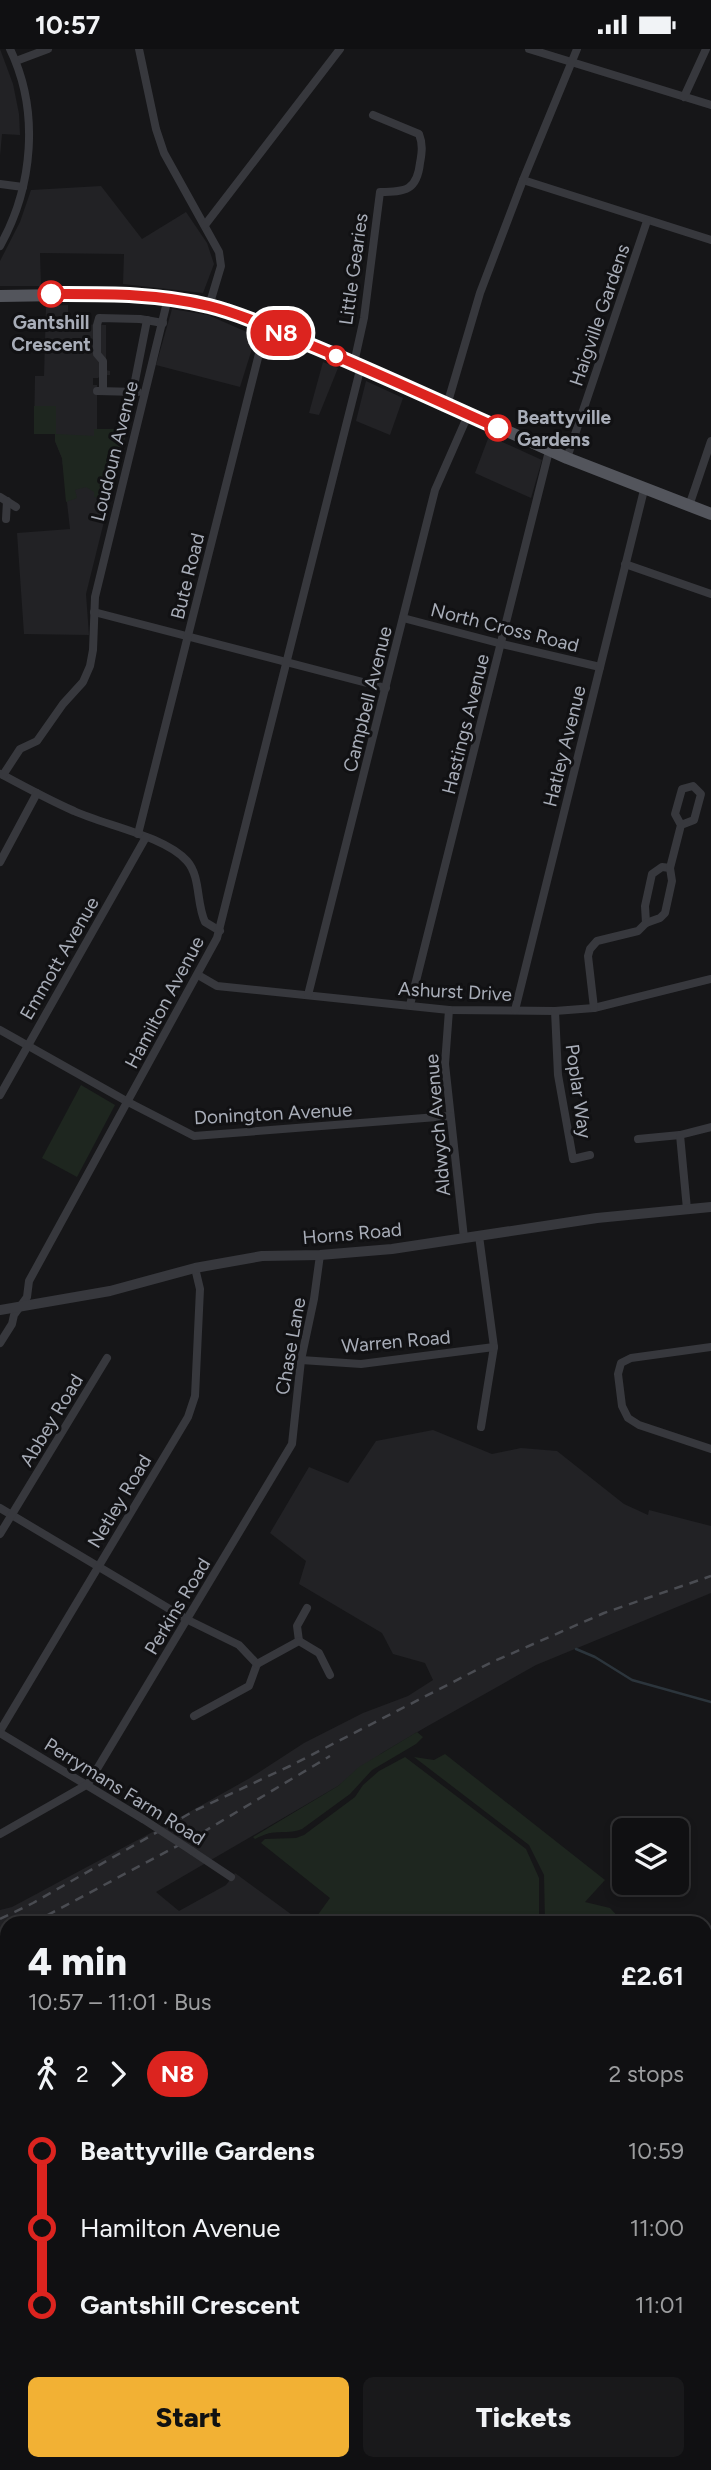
<!DOCTYPE html>
<meta charset="utf-8">
<style>
body{margin:0;font-family:Figtree,sans-serif;background:#19191b;color:#f1f3f6;height:100vh;display:flex;flex-direction:column;font-size:26px;white-space:nowrap}
*{box-sizing:border-box;margin:0}
p{font-size:23px;color:#9c9d9f}
.icon{flex:none;width:38px;height:38px;fill:none;stroke:currentColor;stroke-width:2;stroke-linecap:round;stroke-linejoin:round}
.map{position:relative;flex:1;overflow:hidden}
.details{position:absolute;left:0px;top:1867px;width:712px;height:555px;display:flex;flex-direction:column;background:#101012;border-radius:21px 21px 0 0;box-shadow:0 4px 10px #0003,0 0 0 2px #303032}
.details>*{flex:none}
.badge{padding:0 14px;border-radius:23px;font-size:24px;line-height:46px}
.buttons{position:absolute;left:612px;top:1769px;display:grid;gap:14px}
.buttons a{display:grid;place-items:center;width:77px;height:77px;border-radius:10px;background:#101012;box-shadow:0 4px 10px #0003,0 0 0 2px #303032;font-size:35px}
.map>.badge{position:absolute;translate:-50% -50%;box-shadow:0 0 0 4px #fff}
.legs{display:flex;align-items:center;gap:10px;height:77px;padding:0 28px;font-size:23px}
.legs p{margin-inline-start:auto}
.summary{display:flex;align-items:center;justify-content:space-between;height:119px;padding:0 28px}
h1{font-size:38px;font-weight:800;line-height:52px}
.cta{display:flex;gap:14px;margin-top:auto;padding:14px 28px}
.cta a{flex:1;height:80px;border-radius:10px;background:#f2b134;color:#111;font-size:28px;font-weight:800;line-height:80px;text-align:center}
.cta a+a{background:#19191b;color:#f1f3f6}
ul{padding:0 28px;list-style:none}
li{display:flex;align-items:center;gap:24px;height:77px;font-size:26px}
li i{display:grid;place-items:center;width:10px;height:100%;margin:0 9px;background:currentColor}
li i::after{content:'';width:18px;height:18px;margin:-9px;border:5px solid;border-radius:50%;background:#101012}
li p{margin-inline-start:auto}
li:first-child i{background:linear-gradient(#0000 50%,currentColor 0)}
li:last-child i{background:linear-gradient(currentColor 50%,#0000 0)}
.status{display:flex;justify-content:space-between;align-items:center;height:49px;padding:0 35px;background:#101012;direction:ltr}
.status svg{height:19px;fill:currentColor}
.map>svg:first-child{display:block}
.built{fill:#222225}
.green{fill:#1e261f}
.lines{fill:none;stroke-linecap:round;stroke-linejoin:round}
.stream{stroke:#2c353c;stroke-width:2.5}
.minor{stroke:#37383d;stroke-width:8}
.tertiary{stroke:#37383d;stroke-width:10}
.primary{stroke:#53555c;stroke-width:12}
.rail{stroke:#4a4c52;stroke-width:2.5;stroke-dasharray:9 7;stroke-linecap:butt}
.minor-bridge{stroke:#37383d;stroke-width:8}
.line-1-casing{stroke:#fff;stroke-width:16}
.line-1{stroke:#dc241f;stroke-width:10}
.stop-1-dot{fill:#fff;stroke:#dc241f;stroke-width:3.5}
.labels{text-anchor:middle;stroke-width:6;stroke-linejoin:round;paint-order:stroke}
.street-label{font-size:19px;fill:#a8adb8;stroke:#111113}
.stop-label{font-size:19px;font-weight:bold;fill:#a8adb8;stroke:#111113}
</style>
<div class="status"><b>10:57</b><svg viewBox="0 0 49 12"><path d="M0 12V9h3v3zM5 12V6h3v6zM10 12V3h3v9zM15 12V0h3v12zM26 1h20v11H26zM47 4h2v5h-2z"/></svg></div>
<div class="map">
<svg width="711" height="2421" viewBox="0 0 711 2421">
<rect width="100%" height="100%" fill="#161618"/>
<g class="built">
<polygon points="0,0 13,35 19,65 20,86 2,85 0,107"/>
<polygon points="101,137 142,190 186,163 207,194 214,215 203,244 123,235 124,205 40,204 41,237 0,237 0,212 20,173 31,141"/>
<polygon points="68,256 68,269 76,269 76,275 106,276 106,321 110,322 110,326 101,326 98,329 93,329 93,336 97,336 97,380 127,380 86,545 89,586 24,585 17,484 70,480 62,409 55,392 55,385 34,385 35,327 44,327 46,257"/>
<polygon points="172,260 208,266 256,287 240,338 156,316"/>
<polygon points="323,313 338,319 319,366 309,364"/>
<polygon points="366,332 403,349 390,386 356,372"/>
<polygon points="489,387 542,411 531,449 475,424"/>
<polygon points="433,1381 492,1405 521,1399 557,1402 624,1455 648,1466 649,1461 711,1477 711,1544 536,1616 426,1678 382,1704 338,1737 156,1843 179,1862 226,1836 235,1824 303,1874 7,1874 7,1977 0,1982 0,1861 12,1858 175,1771 250,1729 304,1694 363,1664 408,1647 433,1631 425,1614 393,1605 382,1584 299,1535 306,1512 270,1484 309,1418 348,1434 376,1392"/>
</g>
<g class="green">
<polygon points="34,357 56,357 56,385 94,387 94,380 127,380 109,451 94,448 94,443 86,438 75,441 77,449 66,453 62,409 55,392 55,385 34,385"/>
<polygon points="81,1036 115,1056 77,1128 42,1109"/>
<path d="M417,1683l6,5 -7,7 -44,26 -22,24 -48,35c-19,7 -25,-2 -47,10l-2,-2 85,-51 21,-19z"/>
<polygon points="445,1705 605,1831 585,1853 610,1859 624,1874 545,1874 544,1826 529,1796 414,1708 434,1711"/>
<polygon points="405,1708 526,1800 539,1829 539,1874 312,1874 330,1849 261,1794 265,1790 296,1789 304,1786 355,1748 363,1736 379,1722"/>
<polygon points="471,2415 549,2415 555,2421 467,2421"/>
</g>
<g class="lines">
<polyline class="stream" points="576,1600 595,1608 632,1631 711,1653"/>
<g class="minor">
<polyline points="139,0 156,80 164,104 219,203 221,217 209,257"/>
<polyline points="529,0 711,56"/>
<polyline points="16,12 48,0"/>
<polyline points="684,48 706,0"/>
<polyline points="523,131 711,191"/>
<polyline points="0,135 23,138"/>
<polyline points="205,176 340,0"/>
<path d="M0,197c33,-59 40,-135 10,-197"/>
<path d="M354,314l10,-45 16,-126c26,0 37,-2 40,-29 2,-11 3,-19 -1,-29l-46,-19"/>
<polyline points="97,342 138,343"/>
<polyline points="103,342 103,312 97,305 97,276 99,269 140,270 163,274"/>
<polyline points="133,342 147,271"/>
<polyline points="447,356 480,244 523,131 577,0"/>
<polyline points="567,409 647,172"/>
<polyline points="0,448 16,458"/>
<polyline points="689,457 711,392"/>
<polyline points="6,470 7,452"/>
<polyline points="625,515 711,545"/>
<polyline points="94,563 386,639"/>
<polyline points="403,569 502,595 600,618"/>
<path d="M1,725c24,13 48,26 73,37 30,14 91,25 113,50 14,16 9,42 18,61l15,9"/>
<polyline points="3,726 20,700 37,692 63,655 83,633 90,617 93,601 95,548 168,249"/>
<polyline points="138,785 266,277"/>
<polyline points="0,813 37,744"/>
<polyline points="646,874 645,857 652,825 662,818 670,819"/>
<polyline points="198,926 217,937 449,961 555,962 594,959 711,930"/>
<polyline points="308,946 435,441 468,366"/>
<polyline points="410,956 549,402"/>
<polyline points="594,959 588,907 590,900 597,892 638,882 646,874 660,869 665,864 672,832 670,819 681,776 675,765 682,740 693,737 701,745 694,771 681,776"/>
<polyline points="449,961 445,1015 464,1189"/>
<polyline points="515,961 644,441"/>
<polyline points="555,962 558,1026 573,1110 590,1106"/>
<polyline points="0,981 128,1053 194,1087 450,1067"/>
<polyline points="0,1046 146,788"/>
<polyline points="638,1090 680,1086"/>
<polyline points="687,1160 680,1086 711,1078"/>
<polyline points="479,1187 494,1298 481,1378"/>
<polyline points="0,1294 12,1275 14,1266 27,1248 29,1232 217,889 361,317"/>
<polyline points="711,1298 631,1309 621,1314 618,1325 622,1357 628,1369 639,1376 711,1400"/>
<polyline points="301,1311 361,1315 494,1298"/>
<polyline points="0,1459 188,1571 239,1596 257,1615 249,1637 194,1667"/>
<polyline points="0,1485 107,1309"/>
<polyline points="299,1592 297,1577 307,1559"/>
<polyline points="257,1615 299,1592 319,1604 330,1626"/>
<polyline points="0,1682 188,1368 195,1347 200,1240 195,1219"/>
<polyline points="0,1684 143,1770"/>
<polyline points="0,1785 88,1735 292,1395 301,1311 314,1250 320,1206"/>
<polyline points="192,1802 231,1828"/>
<polyline points="705,1960 711,1967"/>
<polyline points="0,2068 7,2074"/>
<polyline points="705,2104 711,2112"/>
<polyline points="705,2165 711,2161"/>
<polyline points="705,2198 711,2206"/>
<polyline points="0,2309 7,2307"/>
<polyline points="360,2415 367,2421"/>
<polyline points="688,2415 693,2421"/>
<polyline points="194,2421 199,2415"/>
<polyline points="381,2421 385,2415"/>
</g>
<polyline class="tertiary" points="0,1261 110,1242 195,1219 262,1207 320,1206 392,1200 597,1169 711,1158"/>
<polyline class="primary" points="0,247 125,245 168,249 209,257 266,277 380,325 567,409 711,465"/>
<g class="rail">
<polyline points="0,1870 33,1854 194,1762 290,1717 490,1614 604,1564 711,1527"/>
<polyline points="33,1874 205,1782 330,1707"/>
<polyline points="0,1888 7,1885"/>
</g>
<polyline class="minor-bridge" points="143,1770 192,1802"/>
</g>
<g class="lines">
<g class="line-1-casing">
<path id="line-1" d="M51,245c53,0 106,-1 158,12 32,8 64,23 94,36 66,27 130,57 195,86"/>
</g>
<use href="#line-1" class="line-1"/>
</g>
<g class="stop-1-dot">
<circle cx="51" cy="245" r="12"/>
<circle cx="336" cy="307" r="9"/>
<circle cx="498" cy="379" r="12"/>
</g>
<g class="labels">
<g class="street-label">
<text transform="translate(353 220) rotate(-82)" y="7">Little Gearies</text>
<text transform="translate(599 266) rotate(-71)" y="7">Haigville Gardens</text>
<text transform="translate(114 402) rotate(-76)" y="7">Loudoun Avenue</text>
<text transform="translate(187 527) rotate(-76)" y="7">Bute Road</text>
<text transform="translate(505 578) rotate(14)" y="7">North Cross Road</text>
<text transform="translate(367 650) rotate(-76)" y="7">Campbell Avenue</text>
<text transform="translate(465 675) rotate(-76)" y="7">Hastings Avenue</text>
<text transform="translate(564 697) rotate(-76)" y="7">Hatley Avenue</text>
<text transform="translate(59 909) rotate(-60)" y="7">Emmott Avenue</text>
<text transform="translate(455 942) rotate(3)" y="7">Ashurst Drive</text>
<text transform="translate(164 953) rotate(-62)" y="7">Hamilton Avenue</text>
<text transform="translate(579 1042) rotate(82)" y="7">Poplar Way</text>
<text transform="translate(273 1064) rotate(-3)" y="7">Donington Avenue</text>
<text transform="translate(437 1076) rotate(-95)" y="7">Aldwych Avenue</text>
<text transform="translate(352 1184) rotate(-5)" y="7">Horns Road</text>
<text transform="translate(396 1292) rotate(-5)" y="7">Warren Road</text>
<text transform="translate(290 1297) rotate(-80)" y="7">Chase Lane</text>
<text transform="translate(51 1371) rotate(-59)" y="7">Abbey Road</text>
<text transform="translate(119 1452) rotate(-59)" y="7">Netley Road</text>
<text transform="translate(177 1557) rotate(-59)" y="7">Perkins Road</text>
<text transform="translate(125 1742) rotate(32)" y="7">Perrymans Farm Road</text>
</g>
<g class="stop-label">
<text x="51" y="280">Gantshill<tspan x="51" dy="22">Crescent</tspan></text>
<text x="517" y="375" text-anchor="start">Beattyville<tspan x="517" dy="22">Gardens</tspan></text>
</g>
</g>
</svg>
<div class="buttons">
<a><svg class="icon" aria-label="layers" viewBox="0 0 24 24"><path d="M12 4l9 5-9 5-9-5zM3 14l9 5 9-5"/></svg></a>
</div>
<b class="badge" style="left:281px;top:284px;background:#dc241f;color:#fff">N8</b>
<section class="details">
<div class="summary"><div><h1>4 min</h1><p>10:57 – 11:01 · Bus</p></div><b>£2.61</b></div>
<div class="legs"><svg class="icon" aria-label="walk" viewBox="0 0 24 24"><circle cx="13" cy="4" r="2"/><path d="M13 8l-2 6 4 7M11 14l-3 7M7 12l3-4h3l4 4"/></svg>2<svg class="icon" aria-label="forward" viewBox="0 0 24 24"><path d="M9 5l7 7-7 7"/></svg><b class="badge" style="background:#dc241f;color:#fff">N8</b><p>2 stops</p></div>
<ul>
<li><i style="color:#dc241f"></i><b>Beattyville Gardens</b><p>10:59</p></li>
<li><i style="color:#dc241f"></i><span>Hamilton Avenue</span><p>11:00</p></li>
<li><i style="color:#dc241f"></i><b>Gantshill Crescent</b><p>11:01</p></li>
</ul>
<div class="cta"><a>Start</a><a>Tickets</a></div>
</section>
</div>
